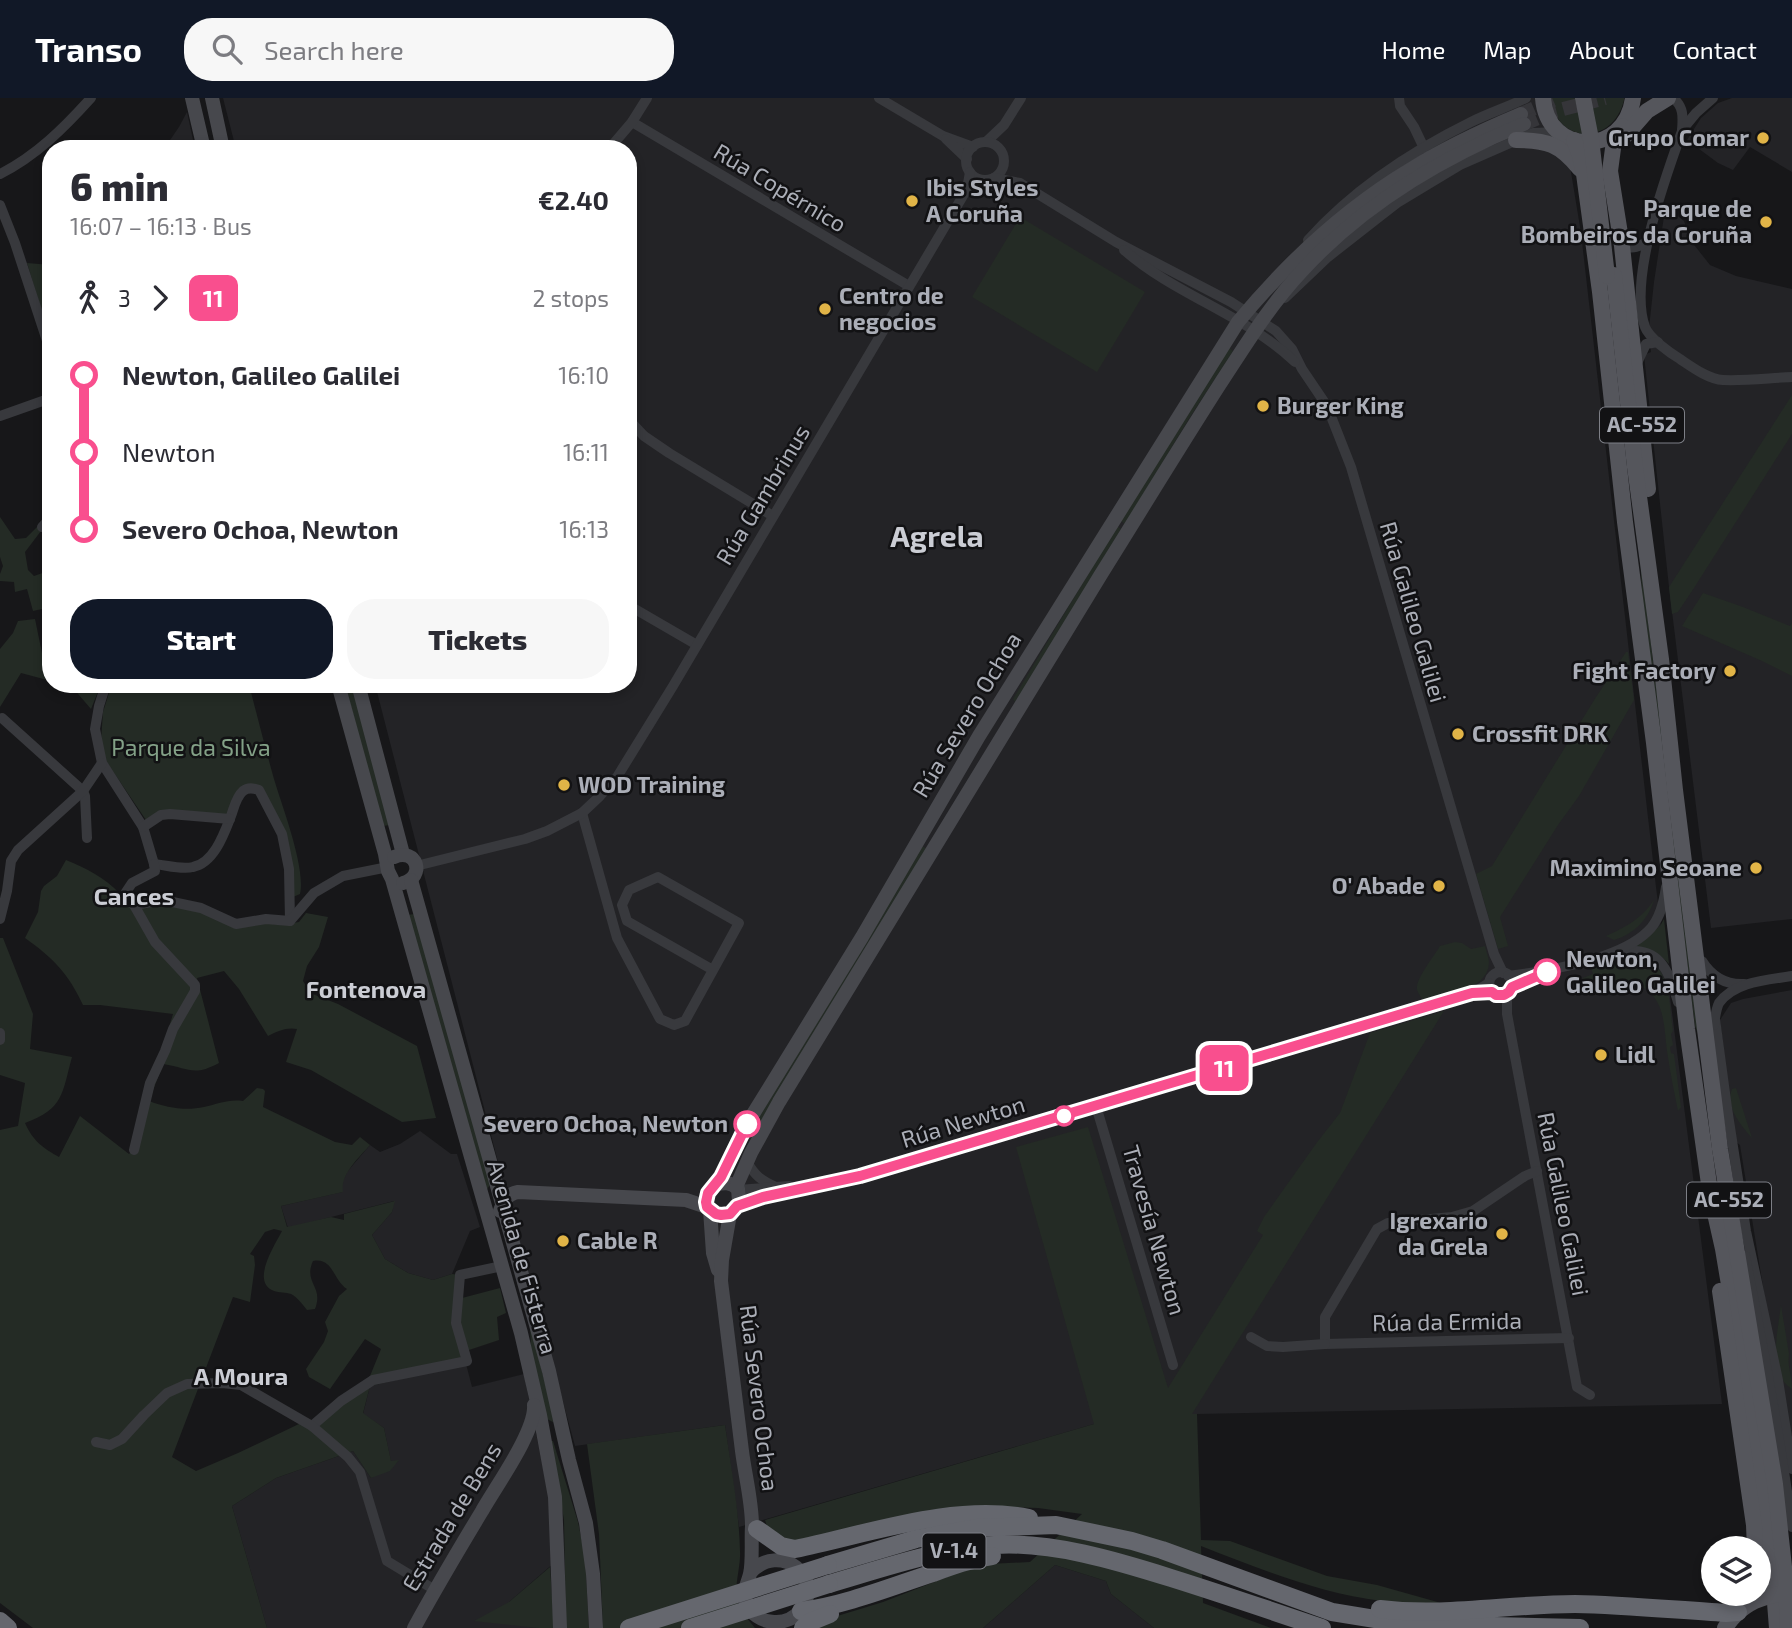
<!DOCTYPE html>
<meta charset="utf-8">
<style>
body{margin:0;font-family:"Exo 2",sans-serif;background:#f7f7f7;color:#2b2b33;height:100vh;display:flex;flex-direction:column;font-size:26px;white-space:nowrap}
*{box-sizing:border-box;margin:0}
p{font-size:23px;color:#7c7c81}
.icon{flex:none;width:38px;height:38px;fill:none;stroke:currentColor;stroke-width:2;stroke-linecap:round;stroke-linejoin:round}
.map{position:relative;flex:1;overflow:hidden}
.sheet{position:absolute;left:42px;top:42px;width:595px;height:553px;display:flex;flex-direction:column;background:#fff;border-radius:28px;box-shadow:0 4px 10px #0003}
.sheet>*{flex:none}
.badge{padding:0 14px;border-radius:10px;font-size:24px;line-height:46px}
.controls{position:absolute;left:1701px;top:1438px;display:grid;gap:14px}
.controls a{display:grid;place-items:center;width:70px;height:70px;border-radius:50%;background:#fff;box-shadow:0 4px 10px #0003;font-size:35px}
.map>.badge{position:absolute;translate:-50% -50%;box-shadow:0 0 0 4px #fff}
.legs{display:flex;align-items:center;gap:10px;height:77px;padding:0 28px;font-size:23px}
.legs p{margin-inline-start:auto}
.headline{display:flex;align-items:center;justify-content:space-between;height:119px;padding:0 28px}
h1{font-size:38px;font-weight:800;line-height:52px}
.cta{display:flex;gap:14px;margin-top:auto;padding:14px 28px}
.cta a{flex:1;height:80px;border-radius:28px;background:#111827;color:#fff;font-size:28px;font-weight:800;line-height:80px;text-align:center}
.cta a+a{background:#f7f7f7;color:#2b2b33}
ul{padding:0 28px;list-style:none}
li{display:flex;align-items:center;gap:24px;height:77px;font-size:26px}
li i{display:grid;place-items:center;width:10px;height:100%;margin:0 9px;background:currentColor}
li i::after{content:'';width:18px;height:18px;margin:-9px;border:5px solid;border-radius:50%;background:#fff}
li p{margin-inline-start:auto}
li:first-child i{background:linear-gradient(#0000 50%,currentColor 0)}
li:last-child i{background:linear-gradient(currentColor 50%,#0000 0)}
header{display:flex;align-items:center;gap:42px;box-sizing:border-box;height:98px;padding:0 35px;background:#111827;color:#fff}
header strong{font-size:33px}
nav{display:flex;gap:38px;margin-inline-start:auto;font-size:24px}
.search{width:490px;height:63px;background:#f7f7f7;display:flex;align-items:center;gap:18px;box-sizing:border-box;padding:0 24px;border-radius:28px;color:#7c7c81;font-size:26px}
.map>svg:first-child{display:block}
.built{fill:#232326}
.green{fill:#242b25;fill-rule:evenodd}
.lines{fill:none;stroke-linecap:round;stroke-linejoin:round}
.secondary-tunnel{stroke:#353539;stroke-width:14;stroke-dasharray:14 7;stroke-linecap:butt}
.street{stroke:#38393d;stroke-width:10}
.secondary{stroke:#47484d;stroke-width:14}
.primary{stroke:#55565c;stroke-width:16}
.highway{stroke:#65676e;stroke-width:18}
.primary-bridge{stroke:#55565c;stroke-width:16}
.highway-bridge{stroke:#65676e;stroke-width:18}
.line-1-casing{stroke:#fff;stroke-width:16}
.line-1{stroke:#f94f8e;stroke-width:10}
.poi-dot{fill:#e1b447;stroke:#121214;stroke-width:2.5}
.stop-1-dot{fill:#fff;stroke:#f94f8e;stroke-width:3.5}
.labels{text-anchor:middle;stroke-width:5;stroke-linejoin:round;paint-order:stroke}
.shield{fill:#121214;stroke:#7d7f86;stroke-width:2}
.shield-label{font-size:21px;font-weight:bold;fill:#abaeb7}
.poi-label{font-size:23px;font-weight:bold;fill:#abaeb7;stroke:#121214;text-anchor:start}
.street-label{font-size:23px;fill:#abaeb7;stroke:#121214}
.park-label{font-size:23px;fill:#83a187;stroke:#121214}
.stop-label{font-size:23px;font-weight:bold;fill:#abaeb7;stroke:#121214;text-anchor:start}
.neighbourhood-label{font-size:24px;font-weight:bold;fill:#cbcdd4;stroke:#121214}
.district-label{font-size:30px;font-weight:bold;fill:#cbcdd4;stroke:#121214}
</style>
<header>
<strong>Transo</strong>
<div class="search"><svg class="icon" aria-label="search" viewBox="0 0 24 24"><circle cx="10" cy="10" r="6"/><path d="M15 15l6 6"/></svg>Search here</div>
<nav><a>Home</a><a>Map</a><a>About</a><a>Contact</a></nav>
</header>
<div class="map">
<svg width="1792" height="1530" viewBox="0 0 1792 1530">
<rect width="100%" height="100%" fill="#171719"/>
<g class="built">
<polygon points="223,0 1537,0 1557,54 1570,68 1581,135 1656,789 1722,1306 1197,1316 1094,1326 739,1429 725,1327 575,1348 498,1064 375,586 628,586 628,51 236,51"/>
<polygon points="1732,0 1792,0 1792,74 1750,49 1733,72 1718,65 1687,42 1701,20 1718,5"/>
<polygon points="187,14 195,51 164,51 179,29"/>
<polygon points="1665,112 1674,115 1684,123 1691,143 1710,167 1736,178 1792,191 1792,821 1711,830 1669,489 1644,257 1651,254 1649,230 1654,184"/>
<polygon points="1792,892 1792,1341 1766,1207 1740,1047 1735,1043 1720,922 1731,905 1743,901"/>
<polygon points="420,1033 451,1056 457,1056 480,1129 470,1133 452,1176 433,1182 408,1175 385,1161 372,1137 392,1114 394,1103 288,1130 281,1108 342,1094 341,1087 347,1074 370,1047 380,1054 400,1046"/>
<polygon points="466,1266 472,1289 524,1276 551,1409 554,1465 509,1504 539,1530 267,1530 232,1408 276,1380 353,1353 371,1380 398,1363 391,1364 384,1330 363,1316 370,1288"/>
<polygon points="1055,1467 1106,1483 1111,1496 1154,1530 983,1530"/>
</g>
<g class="green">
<path d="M1551,0h73v2c-11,46 -68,45 -73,-2z"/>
<polygon points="1020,119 1145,194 1097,274 972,199"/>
<polygon points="27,165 51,167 51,243"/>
<polygon points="1229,250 1233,253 1190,319 1125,426 1120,422"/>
<polygon points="1792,297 1792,336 1694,490 1678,514 1672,516 1669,489"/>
<polygon points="0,419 15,441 26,440 38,428 41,433 25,454 28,472 34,478 51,472 51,509 33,513 27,491 15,494 14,484 0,483 0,476 3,468 0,459"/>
<polygon points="1117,428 1121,431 1023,593 1015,604 1013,601"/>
<polygon points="1640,455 1698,936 1695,928 1642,499"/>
<polygon points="1703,495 1743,509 1790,528 1792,525 1792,578 1762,563 1682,528"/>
<polygon points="35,521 42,555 51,553 51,583 21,575 0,609 0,551 13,535 18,523"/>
<polygon points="1626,554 1628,554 1634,602 1579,698 1558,727 1500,819 1508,848 1498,851 1476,776 1492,768 1596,599"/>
<polygon points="62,586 101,586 91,611 73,590"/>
<path d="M131,586h118c8,32 16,63 25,95 8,27 32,89 26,115l-7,3 -7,-56 -33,-56 -24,28 -6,3 -77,4 -40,-59 -5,-19 1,-16 1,-14 6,-19z"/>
<polygon points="345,586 353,586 390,727 383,728"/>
<polygon points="922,748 927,751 750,1042 746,1040"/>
<path d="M66,762c19,8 39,17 54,34 3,4 5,9 9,13l41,-3 29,8 33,14 31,-3 19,2 17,-3 7,-9 22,4 -9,30 -12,19 -4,15 7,12 28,11 79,42 19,72 -34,4 -91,-52 -25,-8 11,-33c-10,-2 -19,2 -29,7l-29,-47 -15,-18 -27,7 22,85c-26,14 -30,5 -56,1l-14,37c18,7 37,10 55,6 14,-3 24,-8 39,-6l14,-13 6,1 2,2 -2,16 72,35 17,3 8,-8 10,8c-11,13 -30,29 -27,47l-62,14 6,21 44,-10 13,3v-6l51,-13 -3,11 -20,23 13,24 23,14 25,7 19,-6 8,1 2,23 38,-10 6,25 -9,4 2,23 -30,10 2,12 -101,24 -7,27 21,15 7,33 8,-1 -9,11 -19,7 -18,-27 -77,27 -44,28 35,122h-234l-33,-25v-473l18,-4 7,-43 -25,-8v-137h3l30,76 -3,35 42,8c-10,36 -8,52 -47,66 8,18 18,25 34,34l21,-41 49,38 2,-2 42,-138 -73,-9h-17c-15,-32 -30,-47 -58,-67l13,-26 3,-21 3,-5 13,-10zM274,1131l8,2c-7,14 -32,51 -8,60 5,2 12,1 17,3 6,3 12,11 16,16l8,-1c9,-23 -12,-26 -2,-48 20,-4 20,19 34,28l-8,7 -14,26 3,9 -4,11 -18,27 3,8 21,12 35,-50 16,10 -11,27 -61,52 -8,-5 -63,30 -42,18 -24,-14 61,-160 17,5 5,-37 -1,-9 -4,-2 15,-22z"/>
<path d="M1654,802c-6,20 -20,34 -40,40l-8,-4c21,-10 34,-16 48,-36z"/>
<polygon points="415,816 491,1085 486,1093 407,817"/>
<path d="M1664,821l5,45c-11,-12 -19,-16 -35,-18l26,-20z"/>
<path d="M1455,844l7,1 9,6 14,-3c1,5 4,12 4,17 -1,27 -45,33 -65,38 -3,-4 -8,-9 -7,-15 2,-11 17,-30 23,-40z"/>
<path d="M1630,860c9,0 19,1 26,8 15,15 14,46 17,65l-2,3 2,11 -3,2 1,6 3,1 7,53 -3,4c-4,-20 -8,-39 -11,-60 -2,-14 -2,-30 -7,-43 -11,-31 -49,-30 -76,-26l-1,-4 10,-4 -2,-6z"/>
<path d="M1444,913l-252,403h5l4,126 29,1 97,35 50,9 64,18c-20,0 -40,1 -60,-2 -62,-8 -121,-32 -180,-55l2,57 68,25h-117l-43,-34 -5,-13 -51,-16 -72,63h-174l12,-7 62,-19 87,-34 19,-4 41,-2 52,-48 -44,-6 -34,-1 -198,34 -24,-1 -15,-14 -2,-6 329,-96 -78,-277 72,-20 80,261 95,-153 -6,-4 7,-14 54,-76 22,-28 30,-80z"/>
<path d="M1736,990l16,50c-11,-13 -27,-31 -20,-49z"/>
<path d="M1781,1207l8,49c-2,11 3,23 3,35 -25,-15 -14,-59 -11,-84z"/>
<polygon points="530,1225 555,1325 547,1321 531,1253"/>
<path d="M725,1327c6,42 14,84 15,126 1,15 -6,35 -3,49 3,11 11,19 18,28h-152l-4,-94 -12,-90z"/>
<polygon points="551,1343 553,1343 578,1424 585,1458 589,1530 566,1530 564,1422"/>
<polygon points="550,1469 554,1530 539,1530 474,1523 509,1504"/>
</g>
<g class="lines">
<g class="secondary-tunnel">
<polyline points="1521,16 1558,0"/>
<polyline points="1524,26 1552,14 1605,0"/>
</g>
<g class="street">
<polyline points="879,0 943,38 973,49"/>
<polyline points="1399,0 1400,8 1414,29 1424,50"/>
<path d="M1673,0c11,9 10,19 9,33 -17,47 -54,149 -37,196 4,11 25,26 35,32 12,8 28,20 43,21 22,1 46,-2 69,-3"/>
<polyline points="632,24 909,188"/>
<polyline points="1682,32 1696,15 1713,0"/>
<polyline points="946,41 967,61"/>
<polyline points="986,44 1004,27 1021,0"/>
<circle cx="985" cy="63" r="19"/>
<polyline points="609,51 632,24 647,0"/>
<path d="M0,76c36,-18 64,-46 91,-76"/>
<polyline points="994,80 1020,85 1116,144 1231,204 1276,233 1292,251 1302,271 1327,308 1351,369 1494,856 1503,875"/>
<polyline points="0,107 15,145 51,255"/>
<path d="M1308,142c45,-50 104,-89 163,-118 18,-9 37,-15 55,-24"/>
<path d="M1622,148c11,3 18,2 27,-7"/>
<path d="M1124,152c51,45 122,65 171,112"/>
<polyline points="1285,200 1328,159 1379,119 1397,105 1460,67 1533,35 1559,34"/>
<polyline points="1636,267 1646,246 1658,244"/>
<polyline points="0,318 51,300"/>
<polyline points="628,321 644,338 669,355 773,418"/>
<polyline points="42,429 51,419"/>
<polyline points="628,507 697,547"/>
<path d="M106,586l-7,22 -4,23 7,34 41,64 11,37c12,1 27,6 39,3 21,-4 31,-33 38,-51 3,-8 5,-19 12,-25 5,-4 10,-3 16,-1l23,44 7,35 1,52"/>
<polyline points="2,620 83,693 85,698 87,740"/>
<polyline points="582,715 617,840 660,921 674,927 685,923 739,825 658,779 629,792 622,807 627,823 713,872"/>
<polyline points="143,729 161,717 170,716 230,721"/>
<polyline points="416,768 525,741 547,733 582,715 600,698 617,679 673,588 967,91 970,74"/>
<polyline points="134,807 163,802 201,810 236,826 266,821 290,823 314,795 343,778 388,769"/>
<polyline points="0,821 7,793 11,763 18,752 83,693 102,665"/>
<path d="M1618,854c41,-7 50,16 60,50"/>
<path d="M1702,863c10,16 23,24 42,23"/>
<circle cx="1501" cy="886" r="12"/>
<path d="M1508,878c40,-5 116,-17 143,-48 10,-12 13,-27 15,-41"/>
<polyline points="1512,889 1540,877"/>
<polyline points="1507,896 1507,916 1577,1289 1590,1297"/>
<polyline points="1715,921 1727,1010 1746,1133 1778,1282 1792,1371"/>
<path d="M1714,927c1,-7 2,-16 5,-22 16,-22 49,-23 73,-27"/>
<polyline points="0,935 0,942"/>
<polyline points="1096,1008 1173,1267"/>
<polyline points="134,1052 150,985 165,953 173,931 195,893 195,887 155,844 134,807 128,802 126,794 132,785 155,773 154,766"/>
<path d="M747,1064c9,15 14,18 29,25"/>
<polyline points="1537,1073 1525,1078 1473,1113 1452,1119 1388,1125 1377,1131 1325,1219 1325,1246 1569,1240"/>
<polyline points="738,1092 789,1088"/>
<polyline points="737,1108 747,1104 763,1099 860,1078 894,1068 1436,906 1473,895 1489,885"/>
<path d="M1745,1158c18,90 35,180 47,271"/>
<polyline points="1251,1239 1267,1248 1283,1249 1325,1246"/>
<polyline points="312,1328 341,1303 373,1282 467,1263 456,1225 460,1177 502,1168"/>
<polyline points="96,1344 110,1347 122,1341 144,1317 167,1295 187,1286 222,1285 241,1287 312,1328 348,1359 360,1374 387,1463 435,1492"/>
</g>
<g class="secondary">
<polyline points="192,0 204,51"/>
<polyline points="212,0 223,51"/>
<polyline points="338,586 385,756 388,773 392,781 521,1235 540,1317 555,1399 560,1530"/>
<polyline points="358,586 403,756"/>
<path d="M394,759c23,-10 32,20 9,26"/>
<polyline points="411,782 549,1273 569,1362 586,1425 593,1476 596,1530"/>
<path d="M714,1087c9,-2 16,-4 24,4l1,12 -2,5 -7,8 -9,1 -5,-1 -9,-7 -1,-5 3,-12 12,-13 29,-58 112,-182 117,-201 259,-414c48,-58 108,-114 173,-153 35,-22 72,-39 110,-55"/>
<path d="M736,1089l15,-34 28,-51c107,-175 214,-350 321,-526 40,-64 79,-128 120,-192 25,-38 50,-79 81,-112 61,-67 140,-114 223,-148"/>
<polyline points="710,1112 713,1155 718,1172"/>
<path d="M500,1113c4,-11 7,-17 18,-19l168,8 21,7"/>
<path d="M730,1116l-8,46 -1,21c7,57 14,114 21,170 3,24 10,50 10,75 -1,13 1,36 -2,48 -3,12 -8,17 -3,30 9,21 39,24 53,7 26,-33 -20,-71 -50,-38"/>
<path d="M414,1530c22,-40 45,-79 68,-117 14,-25 54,-80 52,-106"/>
</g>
<g class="primary">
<path d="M1543,0c4,58 82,60 90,0"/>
<polyline points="1622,28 1614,43 1610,73 1622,148 1648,391"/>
<polyline points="1626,37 1647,13 1668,0"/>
<path d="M1516,42c31,0 44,4 64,29"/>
<polyline points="1574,42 1580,58 1584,76 1600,194 1625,424 1654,645 1687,931 1710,1093 1723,1151 1763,1389 1771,1454 1777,1530"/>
<polyline points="1614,177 1635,369 1661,561 1675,692 1720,1051 1775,1386 1786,1487 1788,1530"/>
<polyline points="1720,1193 1754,1427 1755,1451"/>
<path d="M1725,1530c10,-16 23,-26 41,-31"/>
</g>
<g class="highway">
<path d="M757,1431l24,17 14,3c73,-15 159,-46 234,-31"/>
<polyline points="828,1467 916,1441 976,1430 1056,1427 1132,1443 1162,1452 1332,1514 1405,1526 1580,1530"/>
<path d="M829,1486c55,-16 109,-35 165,-39 57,-4 123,16 177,33 51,16 101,33 151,50"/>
<path d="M1380,1511c64,8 130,-5 195,-5 50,1 101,6 151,9l12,-1"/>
<path d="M801,1513c45,-6 89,-24 132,-38 19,-7 38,-14 59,-17"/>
<polyline points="0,1523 8,1530"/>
<polyline points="803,1530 810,1524 830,1516"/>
</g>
<g class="primary-bridge">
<polyline points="1583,0 1591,41 1607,178"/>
<polyline points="1766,1499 1778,1496 1792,1496"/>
</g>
<g class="highway-bridge">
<polyline points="629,1530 828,1467"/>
<polyline points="690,1530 829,1486"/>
</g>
</g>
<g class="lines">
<g class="line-1-casing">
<polyline id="line-1" points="747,1026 721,1079 708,1095 706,1104 707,1109 716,1116 721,1117 730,1116 737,1108 763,1099 860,1078 917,1061 1472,895 1492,894 1496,897 1504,897 1509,894 1512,889 1547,874"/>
</g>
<use href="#line-1" class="line-1"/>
</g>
<g class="poi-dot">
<circle cx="1763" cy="40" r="7"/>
<circle cx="912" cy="103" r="7"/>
<circle cx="1766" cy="124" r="7"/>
<circle cx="825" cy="211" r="7"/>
<circle cx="1263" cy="308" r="7"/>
<circle cx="1730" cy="573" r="7"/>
<circle cx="1458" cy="636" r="7"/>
<circle cx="564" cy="687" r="7"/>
<circle cx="1756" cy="770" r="7"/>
<circle cx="1439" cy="788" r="7"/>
<circle cx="1601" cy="957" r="7"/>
<circle cx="1502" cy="1136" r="7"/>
<circle cx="563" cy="1143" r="7"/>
</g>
<g class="stop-1-dot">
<circle cx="1547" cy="874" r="12"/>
<circle cx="1064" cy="1018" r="9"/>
<circle cx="747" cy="1026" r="12"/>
</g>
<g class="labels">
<g class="shield">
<rect x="1600" y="309.5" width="84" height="35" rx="5"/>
<rect x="1687" y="1084.5" width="84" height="35" rx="5"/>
<rect x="922.5" y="1435.5" width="63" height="35" rx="5"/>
</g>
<g class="shield-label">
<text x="1642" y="334">AC-552</text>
<text x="1729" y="1109">AC-552</text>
<text x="954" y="1460">V-1.4</text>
</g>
<g class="poi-label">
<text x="1749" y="48" text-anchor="end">Grupo Comar</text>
<text x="926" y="98">Ibis Styles<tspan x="926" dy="26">A Coruña</tspan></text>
<text x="1752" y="119" text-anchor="end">Parque de<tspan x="1752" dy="26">Bombeiros da Coruña</tspan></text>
<text x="839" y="206">Centro de<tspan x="839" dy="26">negocios</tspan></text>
<text x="1277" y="316">Burger King</text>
<text x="1716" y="581" text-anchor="end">Fight Factory</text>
<text x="1472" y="644">Crossfit DRK</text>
<text x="578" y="695">WOD Training</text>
<text x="1742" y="778" text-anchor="end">Maximino Seoane</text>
<text x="1425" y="796" text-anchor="end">O' Abade</text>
<text x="1615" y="965">Lidl</text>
<text x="1488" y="1131" text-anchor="end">Igrexario<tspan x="1488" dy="26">da Grela</tspan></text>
<text x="577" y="1151">Cable R</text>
</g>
<g class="street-label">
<text transform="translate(780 90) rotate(31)" y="8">Rúa Copérnico</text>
<text transform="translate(763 397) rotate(-59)" y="8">Rúa Gambrinus</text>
<text transform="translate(1413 514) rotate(74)" y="8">Rúa Galileo Galilei</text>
<text transform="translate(967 617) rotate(-59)" y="8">Rúa Severo Ochoa</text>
<text transform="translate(963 1024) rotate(-17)" y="8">Rúa Newton</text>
<text transform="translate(1563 1106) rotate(79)" y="8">Rúa Galileo Galilei</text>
<text transform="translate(1154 1132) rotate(74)" y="8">Travesía Newton</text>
<text transform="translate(522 1159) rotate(74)" y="8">Avenida de Fisterra</text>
<text transform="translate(1447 1224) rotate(-1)" y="8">Rúa da Ermida</text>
<text transform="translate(759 1300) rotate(83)" y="8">Rúa Severo Ochoa</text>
<text transform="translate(452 1419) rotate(-59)" y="8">Estrada de Bens</text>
</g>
<g class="park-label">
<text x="191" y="658">Parque da Silva</text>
</g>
<g class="stop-label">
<text x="1566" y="869">Newton,<tspan x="1566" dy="26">Galileo Galilei</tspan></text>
<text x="728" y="1034" text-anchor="end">Severo Ochoa, Newton</text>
</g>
<g class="neighbourhood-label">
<text x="134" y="807">Cances</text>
<text x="366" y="900">Fontenova</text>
<text x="241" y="1287">A Moura</text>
</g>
<g class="district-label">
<text x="937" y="449">Agrela</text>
</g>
</g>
</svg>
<div class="controls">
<a><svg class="icon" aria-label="layers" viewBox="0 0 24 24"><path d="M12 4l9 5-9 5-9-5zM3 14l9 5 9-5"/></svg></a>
</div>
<b class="badge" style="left:1224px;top:970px;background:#f94f8e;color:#fff">11</b>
<section class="sheet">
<div class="headline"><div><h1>6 min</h1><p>16:07 – 16:13 · Bus</p></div><b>€2.40</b></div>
<div class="legs"><svg class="icon" aria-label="walk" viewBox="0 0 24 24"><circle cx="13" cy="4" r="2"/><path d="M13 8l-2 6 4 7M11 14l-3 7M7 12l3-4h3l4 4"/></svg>3<svg class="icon" aria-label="forward" viewBox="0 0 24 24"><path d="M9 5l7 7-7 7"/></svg><b class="badge" style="background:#f94f8e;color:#fff">11</b><p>2 stops</p></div>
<ul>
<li><i style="color:#f94f8e"></i><b>Newton, Galileo Galilei</b><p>16:10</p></li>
<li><i style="color:#f94f8e"></i><span>Newton</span><p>16:11</p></li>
<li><i style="color:#f94f8e"></i><b>Severo Ochoa, Newton</b><p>16:13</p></li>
</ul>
<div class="cta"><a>Start</a><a>Tickets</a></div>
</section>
</div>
